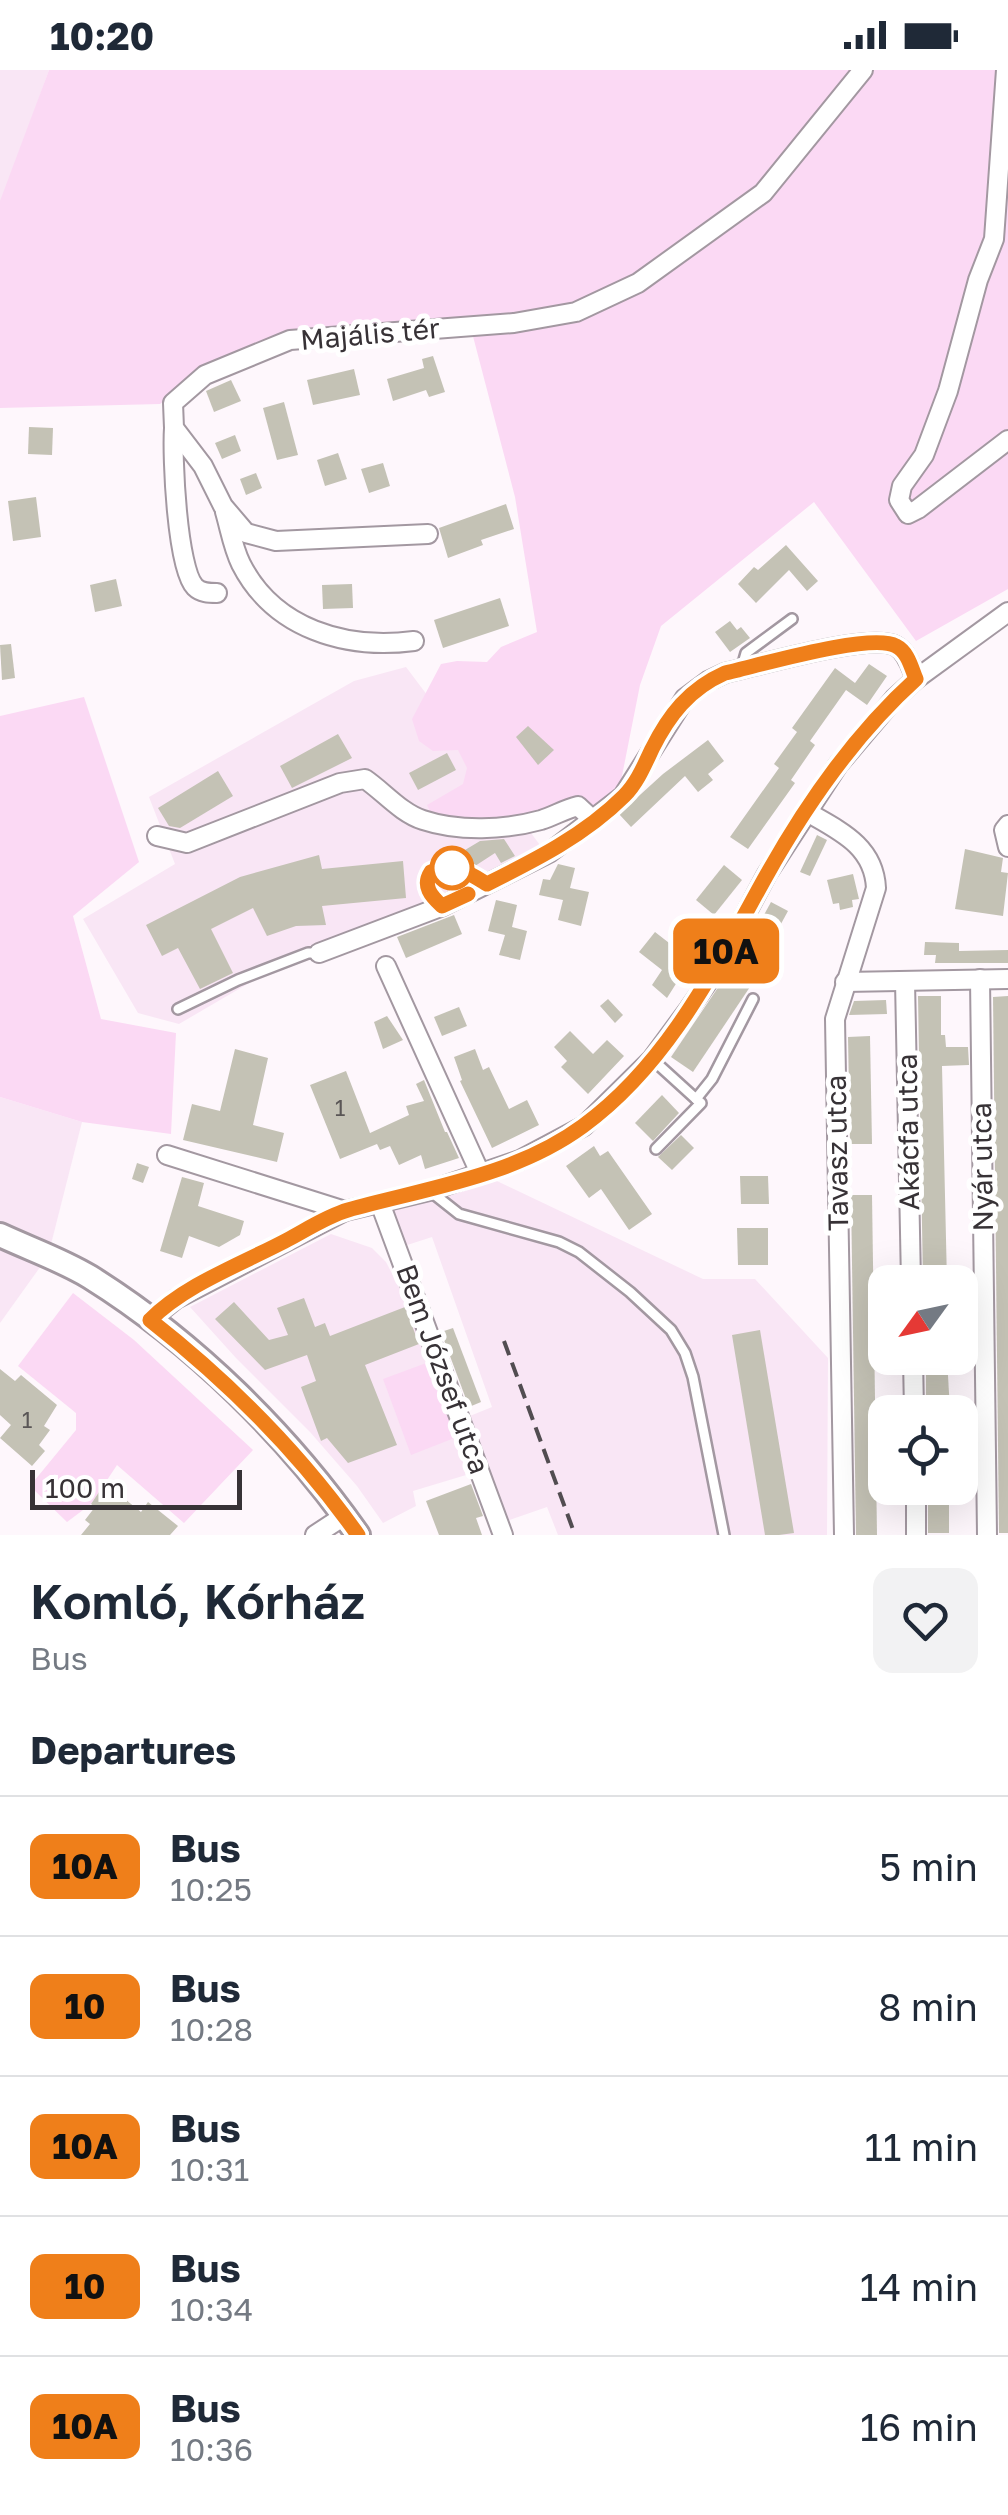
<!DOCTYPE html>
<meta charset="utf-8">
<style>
body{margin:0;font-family:"Golos Text",sans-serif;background:#f2f2f3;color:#1f2937;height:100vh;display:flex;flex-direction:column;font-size:38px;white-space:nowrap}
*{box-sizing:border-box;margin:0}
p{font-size:32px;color:#747a83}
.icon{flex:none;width:55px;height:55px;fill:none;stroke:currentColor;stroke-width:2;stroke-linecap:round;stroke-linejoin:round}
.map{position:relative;height:1465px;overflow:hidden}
.panel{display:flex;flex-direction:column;background:#fff;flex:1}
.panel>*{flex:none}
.badge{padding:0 20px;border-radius:15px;font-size:35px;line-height:65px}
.needle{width:65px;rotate:237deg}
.buttons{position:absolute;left:868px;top:1195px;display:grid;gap:20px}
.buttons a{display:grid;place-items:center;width:110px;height:110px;border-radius:20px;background:#fff;box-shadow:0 10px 40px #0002;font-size:50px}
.scale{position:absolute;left:30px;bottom:25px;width:212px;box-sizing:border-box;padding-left:10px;border:5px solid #373236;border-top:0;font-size:28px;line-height:35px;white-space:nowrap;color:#373236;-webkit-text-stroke:8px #fff;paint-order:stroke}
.map>.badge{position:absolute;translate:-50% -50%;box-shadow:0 0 0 5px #fff}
h2{padding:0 30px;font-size:38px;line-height:90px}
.round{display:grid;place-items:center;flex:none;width:105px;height:105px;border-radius:20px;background:#f2f2f3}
.head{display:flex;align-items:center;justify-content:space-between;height:170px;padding:0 30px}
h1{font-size:48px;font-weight:600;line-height:75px}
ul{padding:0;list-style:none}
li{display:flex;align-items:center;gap:30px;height:140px;padding:0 30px;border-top:2px solid #e0e1e3}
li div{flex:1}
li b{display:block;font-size:38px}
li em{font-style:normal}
li .badge{min-width:110px;font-weight:700;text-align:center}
.status{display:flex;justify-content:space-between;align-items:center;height:70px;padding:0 50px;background:#fff;direction:ltr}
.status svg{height:28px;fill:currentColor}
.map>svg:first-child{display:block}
.built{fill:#f9e6f5}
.green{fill:#fbd9f4}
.building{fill:#c4c2b5}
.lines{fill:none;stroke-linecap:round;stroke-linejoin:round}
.lane-casing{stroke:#a398a1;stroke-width:14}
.street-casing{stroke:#a398a1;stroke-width:22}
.secondary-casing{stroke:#a398a1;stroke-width:28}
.lane{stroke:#fff;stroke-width:9}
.street{stroke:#fff;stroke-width:18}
.secondary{stroke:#fff;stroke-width:22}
.rail{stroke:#524d51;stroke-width:4;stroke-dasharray:15 8;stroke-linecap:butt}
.line-casing{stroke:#fff;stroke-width:22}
.line{stroke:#ef7f1a;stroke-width:15}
.stop-dot{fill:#fff;stroke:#ef7f1a;stroke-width:5}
.labels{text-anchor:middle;stroke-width:10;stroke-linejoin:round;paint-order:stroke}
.number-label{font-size:22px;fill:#5a5656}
.street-label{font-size:28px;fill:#373236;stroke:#fff}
</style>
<div class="status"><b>10:20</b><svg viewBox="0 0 49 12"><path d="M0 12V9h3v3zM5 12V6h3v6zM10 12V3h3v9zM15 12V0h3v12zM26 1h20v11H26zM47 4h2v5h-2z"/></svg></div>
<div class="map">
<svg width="1008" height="1465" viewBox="0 0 1008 1465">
<rect width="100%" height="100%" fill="#fef7fc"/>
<g class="built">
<polygon points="0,0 49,0 2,131 0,131"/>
<polygon points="406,597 540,775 477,815 358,858 263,905 179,954 138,943 83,849 175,794 149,727 354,611"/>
<polygon points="0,1027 82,1052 48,1186 0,1253"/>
<polygon points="480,1103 703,1209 755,1209 828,1288 827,1465 558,1465 547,1437 504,1452 465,1348 492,1337 432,1167 398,1178 380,1133"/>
<polygon points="331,1164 372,1178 386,1192 402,1223 411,1231 476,1402 413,1421 416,1436 383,1453 357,1416 310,1362 236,1288 190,1237"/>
</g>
<g class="green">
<polygon points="49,0 1008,0 1008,519 916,571 814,432 661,556 640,615 619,721 588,741 507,756 432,745 427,735 463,714 467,698 458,680 433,681 419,671 412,649 441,594 457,591 487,592 501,577 537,562 515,427 469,251 276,270 223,288 160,334 0,338 0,131"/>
<polygon points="84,627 139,792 73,846 101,949 176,963 171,1064 82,1052 0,1027 0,646"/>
<polygon points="73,1223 134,1270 253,1380 184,1453 117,1395 91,1434 67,1452 30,1416 76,1360 76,1343 18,1296"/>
<polygon points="429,1292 457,1367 411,1385 383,1309"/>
</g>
<g class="building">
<polygon points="433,286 445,322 429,327 426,320 393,331 387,309 424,298 422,289"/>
<polygon points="354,299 360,325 313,335 307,310"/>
<polygon points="231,310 241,331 214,342 206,321"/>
<polygon points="284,332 298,385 277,390 263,338"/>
<polygon points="29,357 53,358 52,385 28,384"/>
<polygon points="235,365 241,381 222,389 215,373"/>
<polygon points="338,383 347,409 325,416 317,390"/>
<polygon points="383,393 390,416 369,423 361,399"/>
<polygon points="256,403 262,418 246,425 240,409"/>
<polygon points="36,427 41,467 13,471 8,431"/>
<polygon points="506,434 514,459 481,470 483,475 448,488 439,458"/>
<polygon points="786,475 818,511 807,521 789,500 756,533 738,514 754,497 758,500"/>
<polygon points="116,509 122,536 95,542 90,515"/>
<polygon points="352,514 353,538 323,539 322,515"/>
<polygon points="500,528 509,556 443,578 434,550"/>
<polygon points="730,551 737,560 741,557 750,568 730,582 715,562"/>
<polygon points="11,574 15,608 2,610 0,575"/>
<polygon points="869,594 887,606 867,635 846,620 810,671 815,675 791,710 795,713 748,779 730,767 779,698 774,694 797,662 792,658 835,598 855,613"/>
<polygon points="528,656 554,680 538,695 516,667"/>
<polygon points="338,664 352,688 292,718 280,696"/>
<polygon points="708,670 724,691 708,704 713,710 698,722 685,706 631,757 619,744 663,704"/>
<polygon points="447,683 456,700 418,720 409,703"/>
<polygon points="218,701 233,726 180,758 169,756 158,738"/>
<polygon points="817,765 827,770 810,806 800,802"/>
<polygon points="504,769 515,786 501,793 495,783 475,796 465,780 480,771"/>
<polygon points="965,779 1003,788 1001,802 1008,803 1003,846 955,839"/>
<polygon points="319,785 322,799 403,791 406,828 322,836 326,855 296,856 267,866 253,838 211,859 233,903 200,919 178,878 162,886 146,855 240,807"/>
<polygon points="558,794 575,798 570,818 589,822 581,856 558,850 563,830 539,825 543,809 550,810"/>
<polygon points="724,795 742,810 714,845 696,830"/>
<polygon points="853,804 859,829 852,830 853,837 840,840 839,833 833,834 827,810"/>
<polygon points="496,830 517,835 512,857 527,861 520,890 499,885 505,865 488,861"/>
<polygon points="771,832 788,841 770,874 753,865"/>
<polygon points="454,845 462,864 406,888 397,867"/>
<polygon points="655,862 691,890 667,928 652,915 662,900 639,882"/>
<polygon points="925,872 959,873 959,881 1008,880 1008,893 935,893 936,885 924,885"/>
<polygon points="738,888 760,902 693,1002 671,987"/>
<polygon points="918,926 941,926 941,965 945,965 946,977 968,977 969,995 942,996 947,1212 923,1212"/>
<polygon points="1008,926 1008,1463 999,1463 993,927"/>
<polygon points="608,929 623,945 615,953 600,936"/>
<polygon points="886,930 887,944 849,945 854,931"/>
<polygon points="459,937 467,956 442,966 434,947"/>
<polygon points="387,946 403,970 383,979 374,952"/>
<polygon points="570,961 593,984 607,970 624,986 588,1024 561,997 567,991 554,977"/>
<polygon points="870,966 872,1074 850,1074 848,967"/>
<polygon points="235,979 268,988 253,1055 284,1063 277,1092 183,1070 192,1034 220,1041"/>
<polygon points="475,979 483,1000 489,997 509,1039 527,1030 539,1055 492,1078 460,1011 462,1010 454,987"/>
<polygon points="346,1001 370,1063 409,1045 406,1036 424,1031 416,1014 424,1010 445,1062 447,1062 459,1088 425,1099 421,1085 399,1095 390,1076 380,1080 377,1074 340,1089 310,1015"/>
<polygon points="662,1025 679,1043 653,1071 635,1053"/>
<polygon points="681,1065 694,1078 672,1100 658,1087"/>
<polygon points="594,1076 600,1086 608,1081 652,1144 629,1160 601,1119 589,1128 566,1096"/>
<polygon points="137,1093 149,1097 143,1113 132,1109"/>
<polygon points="740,1106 768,1106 769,1134 741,1134"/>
<polygon points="182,1107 204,1113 198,1136 244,1151 240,1165 219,1177 189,1166 182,1188 160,1181"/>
<polygon points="851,1125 872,1125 877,1465 856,1465"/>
<polygon points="737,1158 768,1158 768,1195 738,1195"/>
<polygon points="304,1228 315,1257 325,1253 330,1266 405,1237 419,1274 365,1295 397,1375 348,1393 327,1368 321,1371 301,1317 316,1311 307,1285 265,1300 215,1249 234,1232 269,1270 288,1265 277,1238"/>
<polygon points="453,1258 481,1332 469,1337 441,1262"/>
<polygon points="760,1260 794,1463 779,1465 765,1465 732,1265"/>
<polygon points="926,1288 947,1288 950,1341 926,1342"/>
<polygon points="0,1299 15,1311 21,1305 57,1335 44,1356 50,1360 39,1375 45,1381 32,1396 0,1368 11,1355 0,1345"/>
<polygon points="105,1413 141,1442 148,1432 178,1456 170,1465 81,1465 90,1454 85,1450 95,1437 91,1434"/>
<polygon points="471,1414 483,1446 476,1448 482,1465 439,1465 426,1431"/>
<rect x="928" y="1418" width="21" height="45"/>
</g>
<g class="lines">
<g class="lane-casing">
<g id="lane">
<polyline points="742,597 746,583 792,549"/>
<path d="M440,835l-13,-20 4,-13c21,-11 38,1 56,12"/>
<polyline points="178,939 238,910 308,883 319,883"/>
<polyline points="652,989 696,1029 712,1009 753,929"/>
<polyline points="656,1079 701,1033 696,1029"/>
<polyline points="430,1121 459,1144 559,1172 579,1182 630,1222 671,1260 685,1283 693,1307 724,1465"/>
</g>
</g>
<g class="street-casing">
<g id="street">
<polyline points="1006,0 994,169 978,210 948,321 924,385 902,416 899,430 908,444 918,439 1008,370"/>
<path d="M174,358c-2,28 3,141 21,159 6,6 14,6 22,6"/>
<path d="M225,442c5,17 8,36 16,52 33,65 105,86 173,77"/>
<polyline points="428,464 276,471 246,463 223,436 203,396 174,358 173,333 205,305 290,270 514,253 576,242 638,213 763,123 863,0"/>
<path d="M807,742c33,19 67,34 69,76l-41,131 9,516"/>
<polyline points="1008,755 1004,760 1008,777"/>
<path d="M157,766l30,7 153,-60 25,-4c19,13 36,34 58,41 36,12 82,10 118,0 13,-4 24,-11 37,-14l15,14"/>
<path d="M319,883l124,-47 106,-53 74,-57 62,-98 23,-17 17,-8c32,-7 146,-41 171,-27 11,6 15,21 20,33"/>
<polyline points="386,896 480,1103"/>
<polyline points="980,909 987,1465"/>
<polyline points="905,911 911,1212"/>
<polyline points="845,912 1008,909"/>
<polyline points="167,1085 345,1141"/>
<polyline points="380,1133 503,1465"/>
<polyline points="150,1250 176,1229 345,1141 429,1121 520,1090 584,1056 652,989 689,939 714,903 767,804 838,695 894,629 916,609 1008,542"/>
<polyline points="913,1288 914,1342"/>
<polyline points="916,1418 916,1465"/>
<polyline points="315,1465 344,1446"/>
</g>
</g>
<g class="secondary-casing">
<path id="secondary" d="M0,1165c30,14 62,25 90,42 104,65 198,158 268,258"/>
</g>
<use href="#lane" class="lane"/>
<use href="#street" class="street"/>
<use href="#secondary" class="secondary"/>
<polyline class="rail" points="504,1271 575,1465"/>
</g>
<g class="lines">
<g class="line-casing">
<path id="line" d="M358,1465c-58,-82 -129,-153 -208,-215 36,-36 92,-56 137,-80 19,-10 40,-24 61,-30 79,-22 167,-34 235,-84 85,-62 132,-158 182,-248 40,-72 90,-144 151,-199 -5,-12 -8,-27 -20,-33 -25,-14 -139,20 -171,27 -36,16 -56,42 -73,76 -8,17 -15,34 -28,47 -39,39 -89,64 -137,88 -18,-11 -35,-23 -56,-12 -9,14 0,24 11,34l26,-12"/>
</g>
<use href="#line" class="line"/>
</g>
<circle class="stop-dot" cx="452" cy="798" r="20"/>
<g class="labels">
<g class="number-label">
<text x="340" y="1046">1</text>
<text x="27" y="1358">1</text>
</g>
<g class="street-label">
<text transform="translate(370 264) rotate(-5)" y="10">Majális tér</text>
<text transform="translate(908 1062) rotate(-91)" y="10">Akácfa utca</text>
<text transform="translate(837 1083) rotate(-91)" y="10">Tavasz utca</text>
<text transform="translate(982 1097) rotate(-91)" y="10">Nyár utca</text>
<text transform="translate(443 1299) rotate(70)" y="10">Bem József utca</text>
</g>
</g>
</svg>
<div class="buttons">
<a><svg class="needle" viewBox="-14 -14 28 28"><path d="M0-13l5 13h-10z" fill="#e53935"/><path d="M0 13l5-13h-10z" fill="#747a83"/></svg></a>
<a><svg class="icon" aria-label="locate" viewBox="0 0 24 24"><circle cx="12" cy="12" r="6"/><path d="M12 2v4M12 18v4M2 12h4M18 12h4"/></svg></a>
</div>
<div class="scale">100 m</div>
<b class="badge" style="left:726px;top:881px;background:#ef7f1a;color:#111">10A</b>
</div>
<section class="panel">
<div class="head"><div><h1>Komló, Kórház</h1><p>Bus</p></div><a class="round"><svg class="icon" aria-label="heart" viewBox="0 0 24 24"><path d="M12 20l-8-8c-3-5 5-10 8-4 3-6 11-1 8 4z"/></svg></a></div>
<h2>Departures</h2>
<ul>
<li><span class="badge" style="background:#ef7f1a;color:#111">10A</span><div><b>Bus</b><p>10:25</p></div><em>5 min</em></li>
<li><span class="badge" style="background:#ef7f1a;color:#111">10</span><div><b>Bus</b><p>10:28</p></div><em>8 min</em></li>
<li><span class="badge" style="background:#ef7f1a;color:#111">10A</span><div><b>Bus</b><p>10:31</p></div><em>11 min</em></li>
<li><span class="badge" style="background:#ef7f1a;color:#111">10</span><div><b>Bus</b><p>10:34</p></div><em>14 min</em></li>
<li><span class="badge" style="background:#ef7f1a;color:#111">10A</span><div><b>Bus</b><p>10:36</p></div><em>16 min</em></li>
</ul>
</section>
